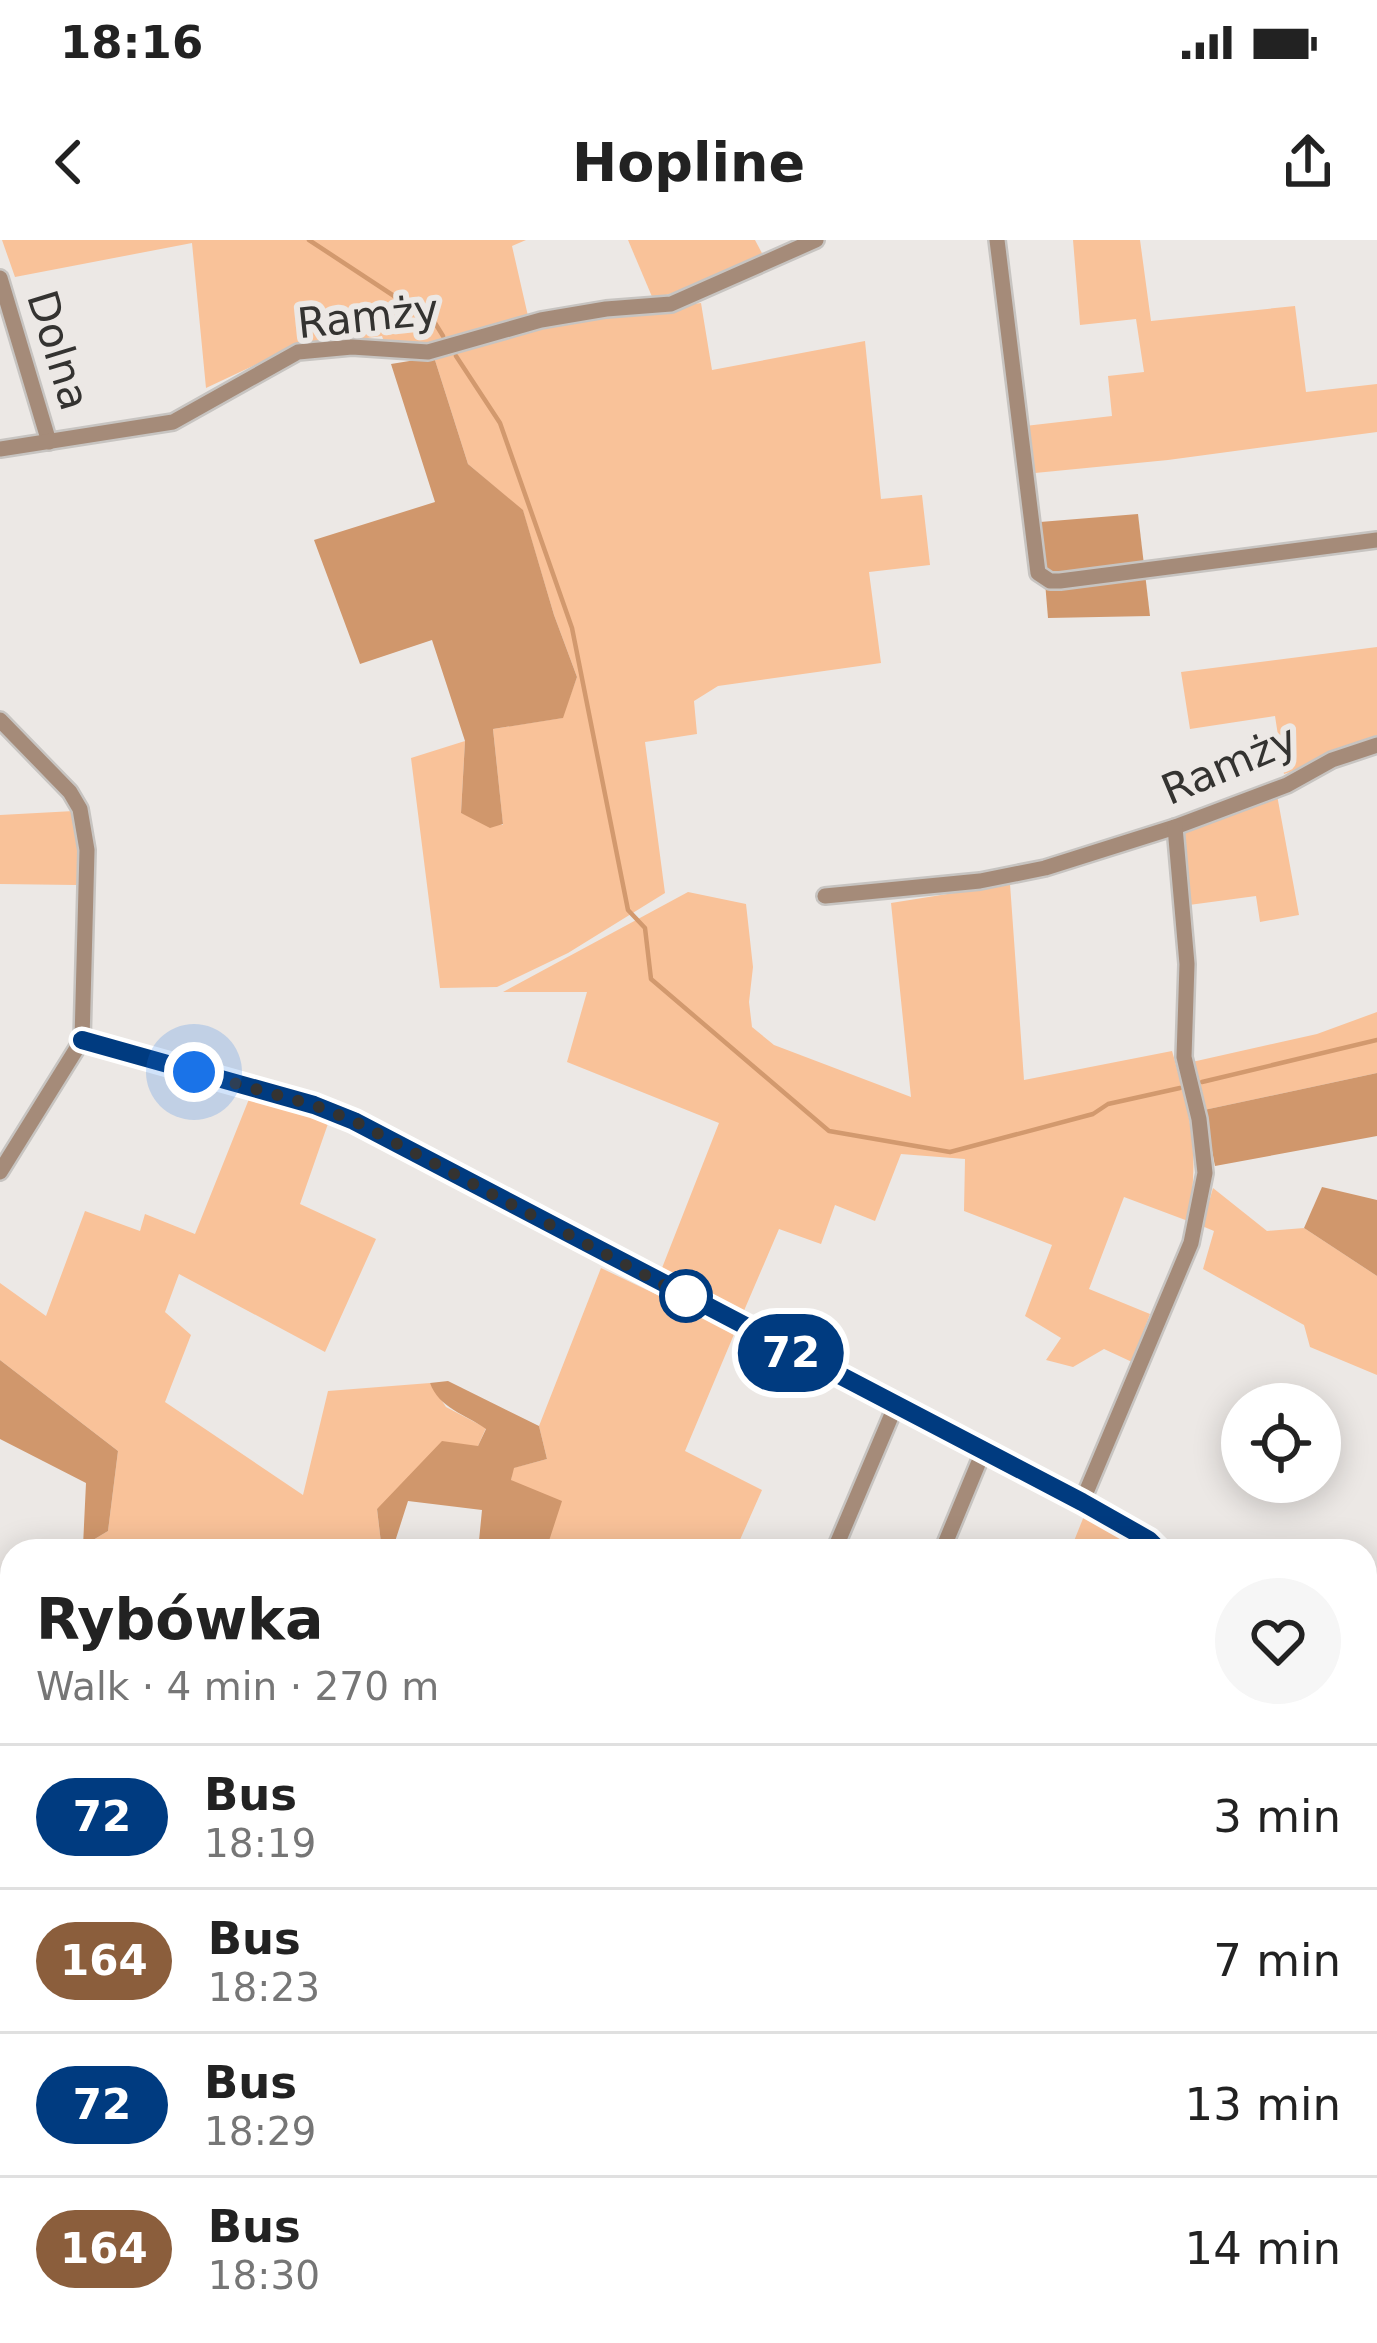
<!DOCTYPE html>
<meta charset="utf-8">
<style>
body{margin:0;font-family:"DejaVu Sans",sans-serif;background:#f6f6f6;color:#222;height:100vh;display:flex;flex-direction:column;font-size:45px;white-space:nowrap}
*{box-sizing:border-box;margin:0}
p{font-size:39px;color:#767676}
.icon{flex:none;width:66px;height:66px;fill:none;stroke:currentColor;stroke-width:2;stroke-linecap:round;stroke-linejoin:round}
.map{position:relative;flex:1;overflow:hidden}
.panel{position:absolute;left:0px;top:1299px;width:1377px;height:804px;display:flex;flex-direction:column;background:#fff;border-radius:36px 36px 0 0;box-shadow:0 6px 30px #0003}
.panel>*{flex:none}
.badge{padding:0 24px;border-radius:39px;font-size:42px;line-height:78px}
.fabs{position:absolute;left:1221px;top:1143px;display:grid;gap:24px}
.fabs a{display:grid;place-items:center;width:120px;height:120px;border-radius:50%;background:#fff;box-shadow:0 6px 30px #0003;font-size:60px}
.you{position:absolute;width:60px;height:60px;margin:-30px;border:9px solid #fff;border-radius:50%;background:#1a73e8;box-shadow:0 0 0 18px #1a73e833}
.map>.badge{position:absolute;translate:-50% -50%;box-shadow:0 0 0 6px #fff}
.round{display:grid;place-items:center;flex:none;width:126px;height:126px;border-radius:63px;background:#f6f6f6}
.summary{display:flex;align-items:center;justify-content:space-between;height:204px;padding:0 36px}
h1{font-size:57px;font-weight:700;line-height:90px}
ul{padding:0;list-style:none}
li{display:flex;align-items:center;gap:36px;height:144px;padding:0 36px;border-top:3px solid #e0e0e0}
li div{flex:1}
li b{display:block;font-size:45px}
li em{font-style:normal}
li .badge{min-width:132px;font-weight:700;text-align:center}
.status{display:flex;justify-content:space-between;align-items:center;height:84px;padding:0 60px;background:#fff;direction:ltr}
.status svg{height:33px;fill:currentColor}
header{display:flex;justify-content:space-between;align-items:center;height:156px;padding:0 36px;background:#fff;font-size:54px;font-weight:700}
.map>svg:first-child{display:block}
.green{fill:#f9c299}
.forest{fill:#d0976c}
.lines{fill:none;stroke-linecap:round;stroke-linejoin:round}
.stream{stroke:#d2996e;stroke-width:4.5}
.minor-casing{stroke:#c7c4c1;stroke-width:20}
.minor{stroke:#a58b79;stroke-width:15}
.line-casing{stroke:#fff;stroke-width:27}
.line{stroke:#003b80;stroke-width:18}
.walk{stroke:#343331;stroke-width:12;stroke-dasharray:0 21.6}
.stop-dot{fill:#fff;stroke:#003b80;stroke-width:6}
.labels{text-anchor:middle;stroke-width:12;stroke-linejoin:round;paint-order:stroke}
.street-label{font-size:42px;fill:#343331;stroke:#ece8e5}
</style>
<div class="status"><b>18:16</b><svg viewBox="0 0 49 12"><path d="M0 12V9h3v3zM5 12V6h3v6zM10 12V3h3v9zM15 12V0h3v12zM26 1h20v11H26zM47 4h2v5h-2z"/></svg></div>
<header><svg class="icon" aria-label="back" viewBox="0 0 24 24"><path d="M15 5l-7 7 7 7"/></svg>Hopline<svg class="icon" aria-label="share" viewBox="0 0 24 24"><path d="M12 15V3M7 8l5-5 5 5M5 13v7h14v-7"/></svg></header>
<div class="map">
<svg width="1377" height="2103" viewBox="0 0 1377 2103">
<rect width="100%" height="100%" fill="#ece8e5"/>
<g class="green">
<polygon points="2,0 526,0 512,6 528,76 432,103 385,105 382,96 291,108 206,148 192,3 15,37"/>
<polygon points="628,0 755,0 764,17 698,45 653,59"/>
<polygon points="1073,0 1140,0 1151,81 1295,66 1306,152 1377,144 1377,192 1168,220 1035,233 1025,186 1112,176 1108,136 1144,132 1136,79 1080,85"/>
<polygon points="701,63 712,130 865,101 881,259 922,255 930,325 869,332 881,423 718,446 694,461 697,494 645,502 665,653 568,713 497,747 440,748 411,518 465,501 461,573 503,585 493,489 562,478 577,437 554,375 523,271 468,224 434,117 545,84"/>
<polygon points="1377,407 1377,503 1284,534 1275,476 1190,489 1181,432"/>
<polygon points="1277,555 1299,675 1260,682 1256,656 1189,665 1184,592"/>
<polygon points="74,571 80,637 76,645 0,644 0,575"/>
<path d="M1010,644l14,196 148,-29c19,66 28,102 16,170l-64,-24 -35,92 61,25 -18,48 -28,-13 -31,18 -27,-7 15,-22 -36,-22 27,-71 -88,-34 1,-52 -64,-5 -26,67 -40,-16 -14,39 -42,-15 -36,84 -83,-40 59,-150 -152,-61 20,-70h-84l185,-100 58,12 7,63 -4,35 3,25 22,18 137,52 -20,-194z"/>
<polygon points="1377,772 1377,833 1204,870 1192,822 1317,794"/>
<polygon points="251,854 330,878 300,964 376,999 325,1112 179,1034 165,1072 191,1095 165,1162 303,1255 328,1151 430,1143 446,1167 486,1188 478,1206 377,1269 382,1311 206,1311 181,1305 180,1311 83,1311 83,1306 108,1291 118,1211 0,1120 0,1043 46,1076 85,971 140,991 145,974 195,994"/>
<polygon points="1213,948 1267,991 1304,988 1377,1036 1377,1135 1310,1107 1304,1085 1203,1029 1214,991 1202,986"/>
<polygon points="601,1028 735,1092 685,1211 762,1250 735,1311 552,1311 547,1308 511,1240 513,1228 547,1219 539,1186"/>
<polygon points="1084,1276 1143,1308 1147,1311 1070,1311"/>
<polygon points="1365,1505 1377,1516 1377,1591 1365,1579"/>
</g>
<g class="forest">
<polygon points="434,117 468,224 523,270 554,375 577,437 563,478 493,489 503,584 490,588 461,573 465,501 432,400 360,424 314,300 435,262 391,124"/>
<polygon points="1138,274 1150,376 1048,378 1040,282"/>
<polygon points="1377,833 1377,896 1215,926 1204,870"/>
<polygon points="1322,947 1377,960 1377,1036 1304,988"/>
<polygon points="0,1120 118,1211 108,1291 83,1306 86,1243 0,1199"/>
<path d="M448,1141l91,45 8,33 -33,9 -3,12 51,21 -15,46 5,4h-74l4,-41 -74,-9 -16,50h-10l-5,-42 65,-68 36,5 8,-17c-21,-15 -47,-21 -56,-46z"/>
<polygon points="0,1484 12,1485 12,2091 1365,2091 1365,1579 1377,1591 1377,2103 0,2103"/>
</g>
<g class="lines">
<g class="stream">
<polyline points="309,0 435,83 443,96"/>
<polyline points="456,116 500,183 572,388 628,670 645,688 651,739 829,891 950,912 1093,874 1108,864 1180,848"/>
<polyline points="1202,842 1377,800"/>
</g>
<g class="minor-casing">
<g id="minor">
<polyline points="997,0 1038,333 1050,341 1060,341 1377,300"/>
<polyline points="0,38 49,202"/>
<polyline points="0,209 173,182 298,112 352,107 428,112 541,80 606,69 671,64 816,0"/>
<polyline points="0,480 70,552 80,569 87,610 82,800 0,932"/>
<polyline points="825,656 980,641 1045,628 1175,587 1287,545 1332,520 1377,505"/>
<polyline points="82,800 314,865 354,881 1082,1262 1149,1300 1160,1311"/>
<polyline points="1082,1262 1191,1003 1205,933 1199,879 1184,817 1187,724 1175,587"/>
<polyline points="834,1311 895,1167"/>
<polyline points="942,1311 983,1212"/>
<polyline points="0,1478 12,1479"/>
<polyline points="1365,1490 1377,1499"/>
<polyline points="0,1803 12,1842"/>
<polyline points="4,2103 12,2078"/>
</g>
</g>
<use href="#minor" class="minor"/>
</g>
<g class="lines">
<g class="line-casing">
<polyline id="line" points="82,800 314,865 354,881 1082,1262 1149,1300 1160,1311"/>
</g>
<use href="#line" class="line"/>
<polyline class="walk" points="194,832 314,865 354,881 698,1063 686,1056"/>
</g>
<circle class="stop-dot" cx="686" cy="1056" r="24"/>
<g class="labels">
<g class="street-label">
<text transform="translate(368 76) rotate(-6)" y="15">Ramży</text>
<text transform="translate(59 110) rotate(73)" y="15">Dolna</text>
<text transform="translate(1229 524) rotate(-23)" y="15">Ramży</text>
</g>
</g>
</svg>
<div class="fabs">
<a><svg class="icon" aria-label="locate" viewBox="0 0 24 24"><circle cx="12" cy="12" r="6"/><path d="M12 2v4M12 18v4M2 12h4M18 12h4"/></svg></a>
</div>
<div class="you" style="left:194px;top:832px"></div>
<b class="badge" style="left:791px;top:1113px;background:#003b80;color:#fff">72</b>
<section class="panel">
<div class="summary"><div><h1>Rybówka</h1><p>Walk · 4 min · 270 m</p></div><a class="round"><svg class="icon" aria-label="heart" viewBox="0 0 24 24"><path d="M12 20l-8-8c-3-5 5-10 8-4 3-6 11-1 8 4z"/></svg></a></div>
<ul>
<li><span class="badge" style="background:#003b80;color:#fff">72</span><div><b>Bus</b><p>18:19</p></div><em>3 min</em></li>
<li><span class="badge" style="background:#8b5e3c;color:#fff">164</span><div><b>Bus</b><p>18:23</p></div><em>7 min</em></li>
<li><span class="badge" style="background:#003b80;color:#fff">72</span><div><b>Bus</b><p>18:29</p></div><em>13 min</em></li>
<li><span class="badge" style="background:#8b5e3c;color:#fff">164</span><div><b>Bus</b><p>18:30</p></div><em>14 min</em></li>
</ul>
</section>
</div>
